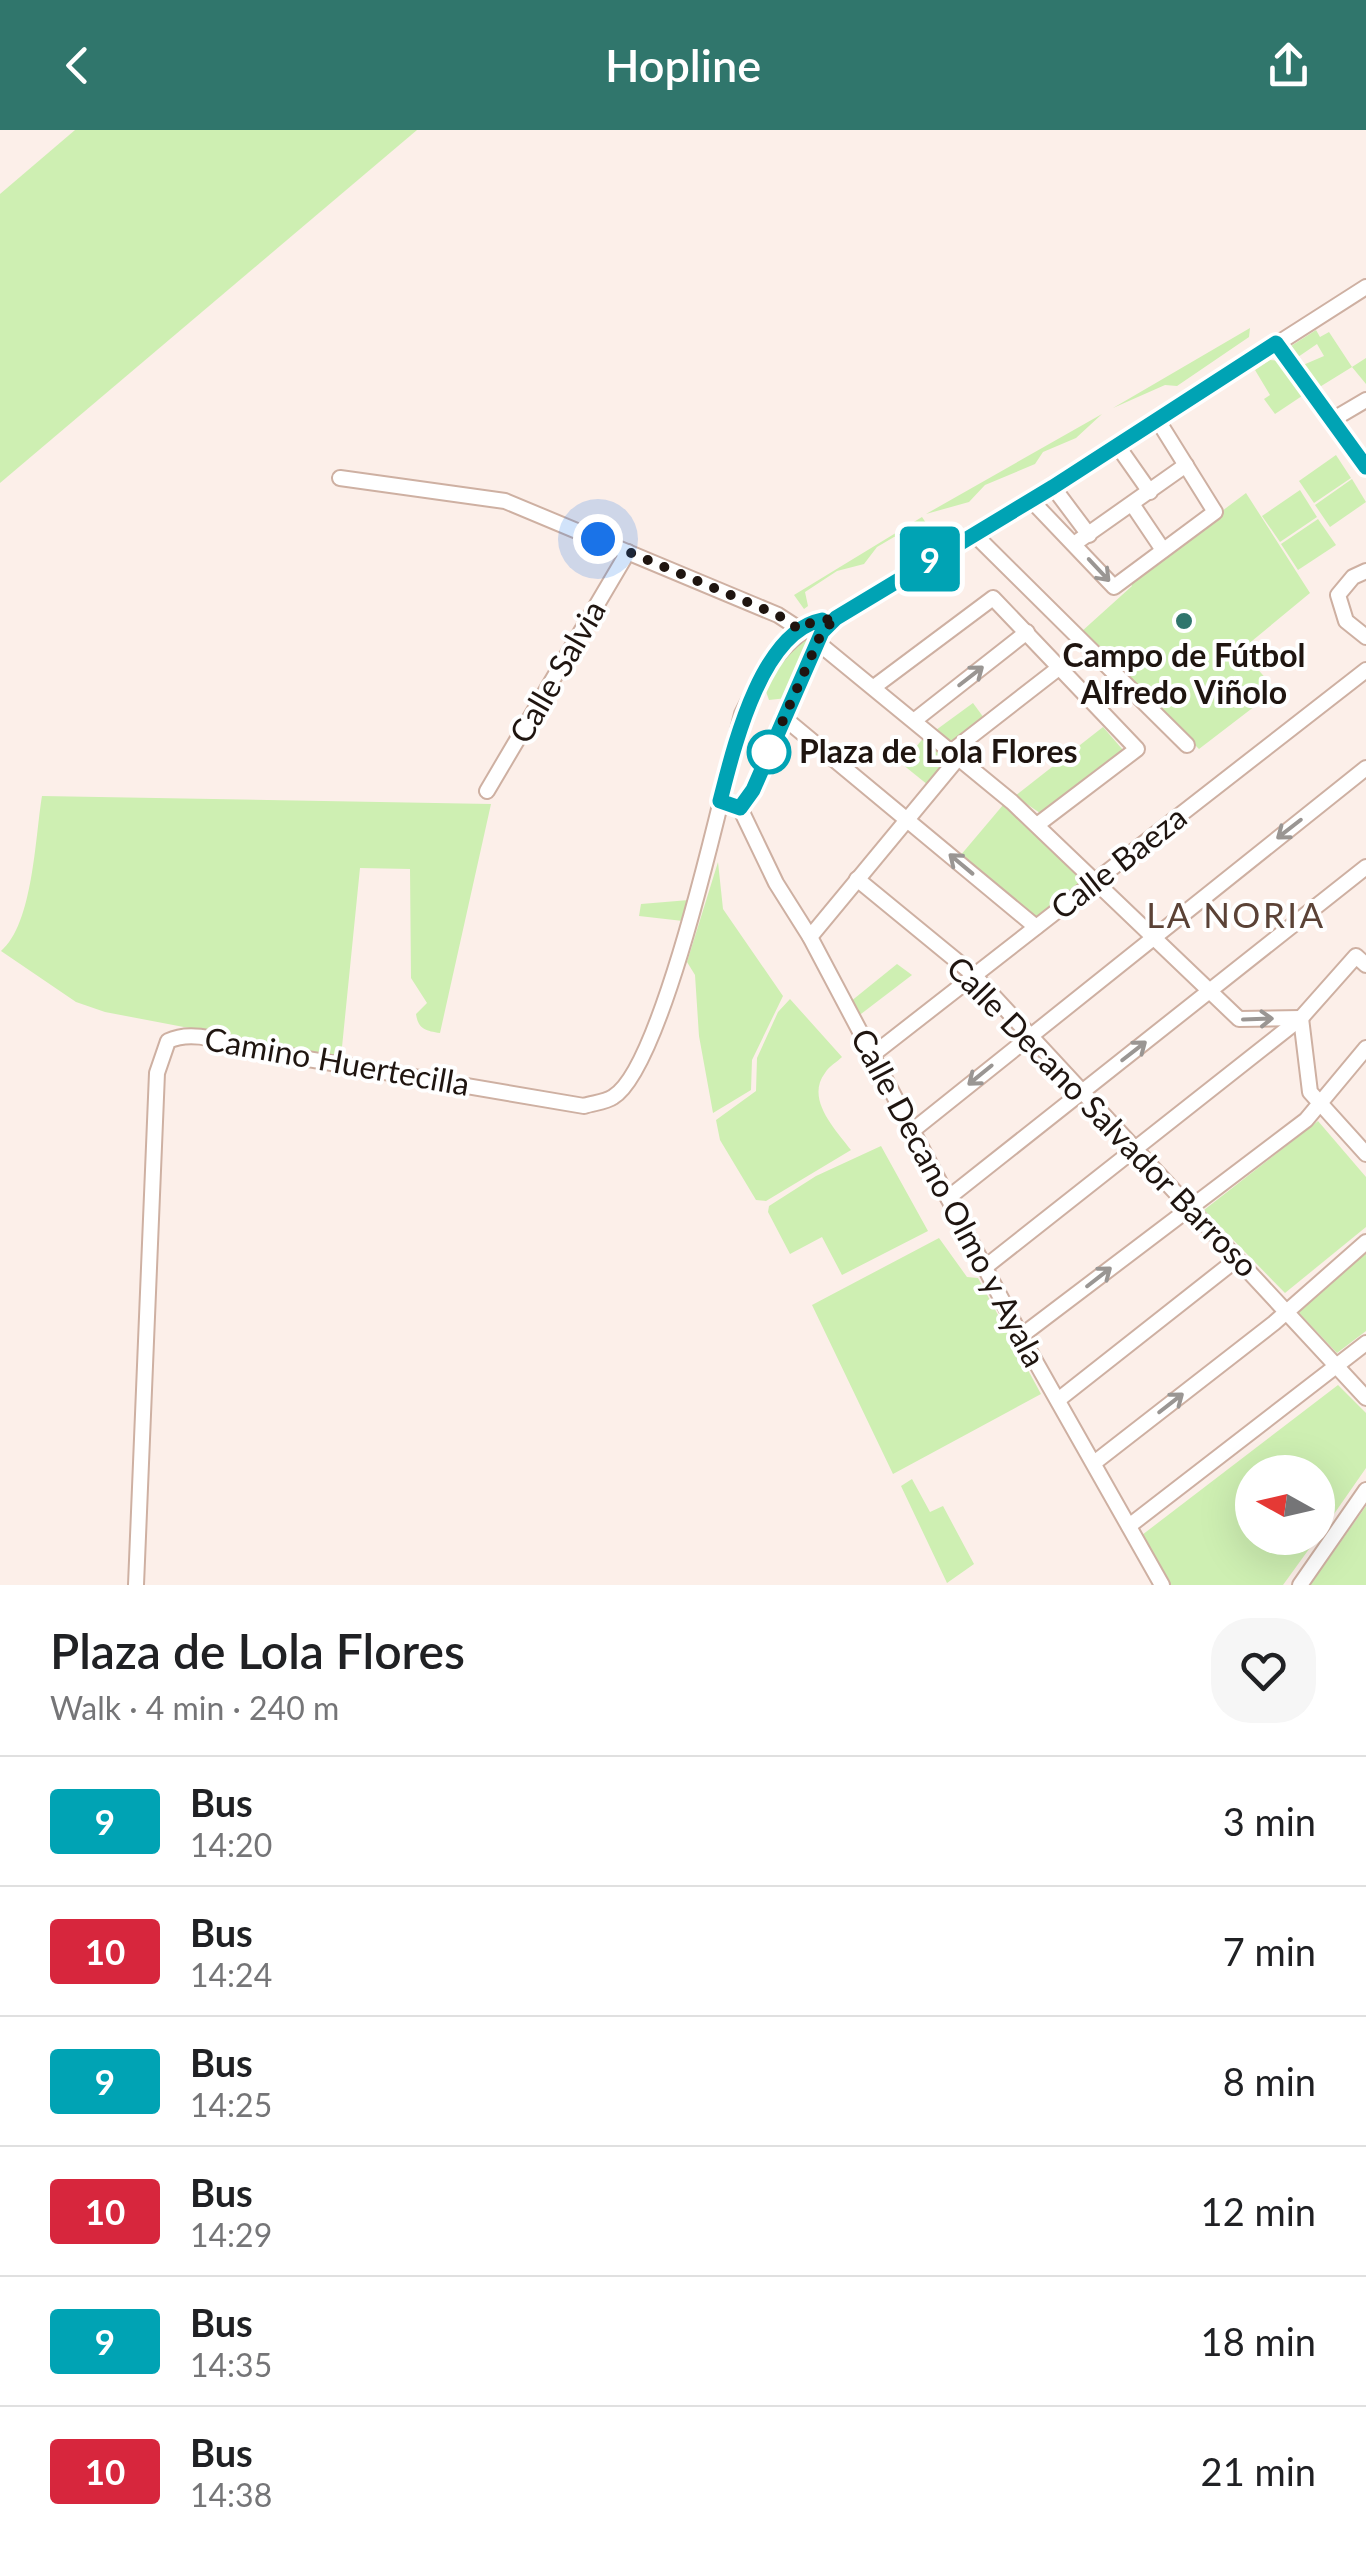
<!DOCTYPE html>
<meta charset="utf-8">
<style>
body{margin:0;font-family:Lato,sans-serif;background:#f6f6f6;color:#202124;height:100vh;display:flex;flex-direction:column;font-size:38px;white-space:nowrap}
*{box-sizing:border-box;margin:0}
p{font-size:32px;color:#757577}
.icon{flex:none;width:55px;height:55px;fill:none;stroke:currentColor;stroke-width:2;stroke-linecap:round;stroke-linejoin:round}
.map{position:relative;height:1455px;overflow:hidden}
.side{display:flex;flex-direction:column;background:#fff;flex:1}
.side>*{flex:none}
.badge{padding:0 20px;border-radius:8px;font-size:35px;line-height:65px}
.needle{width:65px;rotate:278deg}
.controls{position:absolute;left:1235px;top:1325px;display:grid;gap:20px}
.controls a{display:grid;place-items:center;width:100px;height:100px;border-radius:50%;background:#fff;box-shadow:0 10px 40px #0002;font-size:50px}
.you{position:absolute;width:50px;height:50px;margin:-25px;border:8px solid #fff;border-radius:50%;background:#1a73e8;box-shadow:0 0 0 15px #1a73e833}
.map>.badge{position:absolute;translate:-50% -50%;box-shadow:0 0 0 5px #fff}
.round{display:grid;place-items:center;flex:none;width:105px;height:105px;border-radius:40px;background:#f6f6f6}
.headline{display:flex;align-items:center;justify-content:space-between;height:170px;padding:0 50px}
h1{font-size:48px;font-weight:600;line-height:75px}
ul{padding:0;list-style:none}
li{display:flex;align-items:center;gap:30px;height:130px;padding:0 50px;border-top:2px solid #e0e0e0}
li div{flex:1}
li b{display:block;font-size:38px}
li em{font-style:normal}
li .badge{min-width:110px;font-weight:700;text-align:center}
header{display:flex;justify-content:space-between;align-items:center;height:130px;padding:0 50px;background:#30766c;color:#fff;font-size:45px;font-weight:600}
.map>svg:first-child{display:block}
.green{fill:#ceefb2}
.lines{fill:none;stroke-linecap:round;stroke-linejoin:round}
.minor-casing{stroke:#ceb0a2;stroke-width:18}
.minor{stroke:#fff;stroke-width:14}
.oneway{stroke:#9a9693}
.line-casing{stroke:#fff;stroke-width:22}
.line{stroke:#00a3b4;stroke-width:15}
.walk{stroke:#1f1510;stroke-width:10;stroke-dasharray:0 18}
.poi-dot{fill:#30766c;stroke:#fff;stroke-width:4}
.stop-dot{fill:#fff;stroke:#00a3b4;stroke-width:5}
.labels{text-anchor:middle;stroke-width:8;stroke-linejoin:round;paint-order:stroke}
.poi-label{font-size:32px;font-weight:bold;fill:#1f1510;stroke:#fff}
.street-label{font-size:32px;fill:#1f1510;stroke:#fff}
.stop-label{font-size:32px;font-weight:bold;fill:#1f1510;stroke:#fff;text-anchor:start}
.neighbourhood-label{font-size:35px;letter-spacing:2.5px;fill:#5b4236;stroke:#fff}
</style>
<header><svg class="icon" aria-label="back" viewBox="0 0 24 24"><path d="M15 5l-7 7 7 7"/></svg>Hopline<svg class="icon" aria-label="share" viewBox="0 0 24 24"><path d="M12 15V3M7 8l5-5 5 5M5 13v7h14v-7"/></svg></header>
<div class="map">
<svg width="1366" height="1455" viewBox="0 0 1366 1455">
<rect width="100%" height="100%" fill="#fcefe9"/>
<g class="green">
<polygon points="75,0 417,0 0,353 0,64"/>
<polygon points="1250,198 1249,207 1177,256 1165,255 1113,278"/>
<polygon points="1316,200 1320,207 1329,202 1352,237 1366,228 1366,254 1352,237 1318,258 1303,235 1324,226 1317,214 1298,227 1291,216"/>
<polygon points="1270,230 1282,231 1305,264 1275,284 1264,269 1270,265 1255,240"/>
<polygon points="1102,284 1076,308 1043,322 1035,334 985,355 969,372 926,384"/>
<polygon points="1336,325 1351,348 1314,373 1299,351"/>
<polygon points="1352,349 1366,372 1330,397 1315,375"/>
<polygon points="1300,360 1317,387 1280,412 1262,386"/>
<polygon points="1246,363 1310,463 1241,520 1276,560 1199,619 1081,502 1132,456 1129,451"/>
<polygon points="922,387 926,393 912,405 894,407 877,417 864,434 837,441 805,462 808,476 804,479 794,465"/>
<polygon points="1318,389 1336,415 1298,440 1281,414"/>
<polygon points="818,496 787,568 769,570 763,553 799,510"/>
<polygon points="973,573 984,588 952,614 936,600"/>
<polygon points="1103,597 1123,620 1040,683 1015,666"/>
<polygon points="925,606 951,628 928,655 902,634"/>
<path d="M42,666l449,8 -51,229c-14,-2 -22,-4 -24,-19l11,-11 -16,-25 -1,-109 -50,-1 -19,189 -236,-45 -29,-10 -75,-51c32,-27 34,-113 41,-155z"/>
<polygon points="1003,675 1088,751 1037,790 960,726"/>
<polygon points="718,732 723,779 783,866 752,930 751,960 713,983 699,906 695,845 687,832"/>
<polygon points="689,770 683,791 639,786 641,774"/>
<polygon points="897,834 912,845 857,887 850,872"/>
<path d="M790,869l52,58c-5,5 -13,9 -17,16 -20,26 11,57 26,77l-85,51 -10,-1 -36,-60 -4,-20 40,-29 1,-33 21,-46z"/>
<polygon points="1318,991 1366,1047 1366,1097 1285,1163 1204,1080"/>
<polygon points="881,1016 928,1101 842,1145 822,1107 790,1124 768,1082 769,1076 816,1046"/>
<polygon points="939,1108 967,1147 978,1148 1041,1264 893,1344 812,1175"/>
<polygon points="1366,1122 1366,1201 1337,1223 1297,1181"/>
<polygon points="1338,1255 1366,1283 1366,1338 1318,1407 1318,1342 1252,1342 1252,1408 1317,1408 1283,1455 1171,1455 1142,1405"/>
<polygon points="912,1349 930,1382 943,1376 974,1434 947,1453 901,1356"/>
<polygon points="1366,1376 1366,1455 1310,1455"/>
</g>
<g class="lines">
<g class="minor-casing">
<g id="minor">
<polyline points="1276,213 1366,337"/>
<polyline points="1332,290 1366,270"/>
<polyline points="1117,315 1150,362"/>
<polyline points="340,348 505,371 778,485 801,500"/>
<polyline points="1053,357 1089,405"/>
<polyline points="1031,370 1114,457 1215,382 1157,289"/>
<polyline points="1132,374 1163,420"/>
<polyline points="973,403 1187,615"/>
<polyline points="1074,414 1186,335"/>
<polyline points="1366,441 1353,447 1338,465 1346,491 1366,507"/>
<polyline points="817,512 1012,672 1239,889 1301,888"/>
<polyline points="874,557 993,468 1137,619 1037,695"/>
<polyline points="783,587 1036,797"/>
<polyline points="915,590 1027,502"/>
<polyline points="952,621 1060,537"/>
<polyline points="487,661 628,422"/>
<polyline points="740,678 776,753 810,807 1021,1206 1162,1455"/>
<polyline points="740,678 753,660 822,502 836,488 1053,357 1366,157"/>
<polyline points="857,749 974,845 1366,1268"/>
<polyline points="810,807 959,627"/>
<polyline points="1301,888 1310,962 1366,1024"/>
<polyline points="871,926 1366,540"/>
<polyline points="912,1001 1366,638"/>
<polyline points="948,1068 1366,737"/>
<polyline points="984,1138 1301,888 1356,826 1366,835"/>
<polyline points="1021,1206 1306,990 1366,918"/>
<polyline points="1058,1270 1237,1129"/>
<polyline points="1094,1333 1274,1193 1366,1112"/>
<polyline points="1129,1396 1366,1213"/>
<path d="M136,1455l21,-512 11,-32c25,-12 54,1 81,8l335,57c9,-3 22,-4 29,-9 51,-30 112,-316 129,-383 20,-41 46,-87 94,-96"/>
<polyline points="1300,1455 1366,1360"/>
</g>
</g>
<use href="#minor" class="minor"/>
</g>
<defs><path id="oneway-shaft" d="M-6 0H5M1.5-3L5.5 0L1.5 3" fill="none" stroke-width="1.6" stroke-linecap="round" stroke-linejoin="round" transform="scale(2.5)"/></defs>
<g class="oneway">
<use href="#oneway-shaft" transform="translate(1099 440) rotate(47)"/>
<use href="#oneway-shaft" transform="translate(971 546) rotate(-38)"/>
<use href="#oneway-shaft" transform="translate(1289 699) rotate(142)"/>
<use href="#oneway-shaft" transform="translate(961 734) rotate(-140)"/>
<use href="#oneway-shaft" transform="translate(1258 889) rotate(-2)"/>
<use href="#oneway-shaft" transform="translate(1134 921) rotate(-38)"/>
<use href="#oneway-shaft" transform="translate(980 945) rotate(141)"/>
<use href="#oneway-shaft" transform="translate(1099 1147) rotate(-38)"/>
<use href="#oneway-shaft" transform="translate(1171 1273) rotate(-38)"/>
</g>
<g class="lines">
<g class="line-casing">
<path id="line" d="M822,490c-62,12 -89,131 -102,181l20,7 13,-18 69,-158 14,-14 217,-131 223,-144 90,124"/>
</g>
<use href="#line" class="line"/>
<polyline class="walk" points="598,409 778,485 800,500 812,492 836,488 822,502 769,622"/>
</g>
<circle class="poi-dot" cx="1184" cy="491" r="10"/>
<circle class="stop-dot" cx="769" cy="622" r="20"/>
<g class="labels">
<g class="poi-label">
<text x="1184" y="537">Campo de Fútbol<tspan x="1184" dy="37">Alfredo Viñolo</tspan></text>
</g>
<g class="street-label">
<text transform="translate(558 542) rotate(-60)" y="11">Calle Salvia</text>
<text transform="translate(1119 733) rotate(-38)" y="11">Calle Baeza</text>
<text transform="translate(337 932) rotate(10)" y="11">Camino Huertecilla</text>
<text transform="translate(1102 987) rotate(46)" y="11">Calle Decano Salvador Barroso</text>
<text transform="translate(948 1068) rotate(62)" y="11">Calle Decano Olmo y Ayala</text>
</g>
<g class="stop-label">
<text x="799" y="633">Plaza de Lola Flores</text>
</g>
<g class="neighbourhood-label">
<text x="1236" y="798">LA NORIA</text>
</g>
</g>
</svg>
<div class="controls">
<a><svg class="needle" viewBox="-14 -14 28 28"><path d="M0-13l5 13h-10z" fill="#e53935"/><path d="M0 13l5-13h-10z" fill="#757577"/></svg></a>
</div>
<div class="you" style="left:598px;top:409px"></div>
<b class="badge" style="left:930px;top:429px;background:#00a3b4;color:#fff">9</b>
</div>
<section class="side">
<div class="headline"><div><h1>Plaza de Lola Flores</h1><p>Walk · 4 min · 240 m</p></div><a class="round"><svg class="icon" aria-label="heart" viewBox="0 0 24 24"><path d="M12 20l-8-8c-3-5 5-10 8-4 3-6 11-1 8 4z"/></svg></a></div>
<ul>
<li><span class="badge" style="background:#00a3b4;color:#fff">9</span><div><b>Bus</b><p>14:20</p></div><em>3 min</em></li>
<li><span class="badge" style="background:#d7263d;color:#fff">10</span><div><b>Bus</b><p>14:24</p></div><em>7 min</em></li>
<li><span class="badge" style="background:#00a3b4;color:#fff">9</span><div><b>Bus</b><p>14:25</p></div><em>8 min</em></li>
<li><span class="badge" style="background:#d7263d;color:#fff">10</span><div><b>Bus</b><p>14:29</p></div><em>12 min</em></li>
<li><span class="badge" style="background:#00a3b4;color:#fff">9</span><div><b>Bus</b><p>14:35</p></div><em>18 min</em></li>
<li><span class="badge" style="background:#d7263d;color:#fff">10</span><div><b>Bus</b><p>14:38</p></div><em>21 min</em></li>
</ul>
</section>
